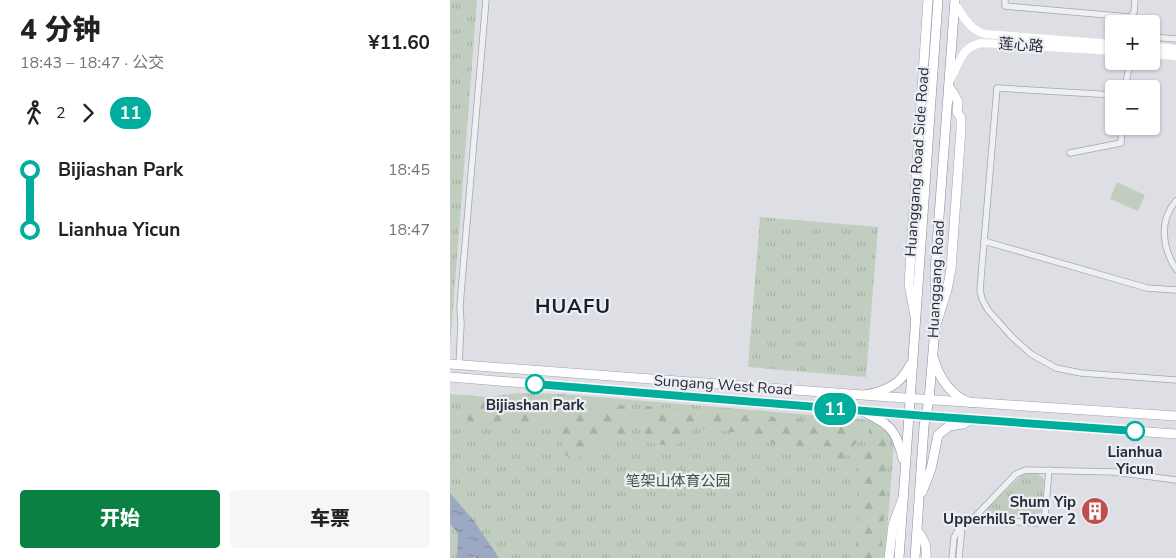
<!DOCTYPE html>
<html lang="zh">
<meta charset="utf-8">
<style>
body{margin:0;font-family:"Nunito Sans","Noto Sans SC",sans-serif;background:#f6f6f6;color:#222;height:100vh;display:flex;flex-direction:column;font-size:19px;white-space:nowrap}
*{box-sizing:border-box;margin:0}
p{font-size:16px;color:#767676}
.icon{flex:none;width:28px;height:28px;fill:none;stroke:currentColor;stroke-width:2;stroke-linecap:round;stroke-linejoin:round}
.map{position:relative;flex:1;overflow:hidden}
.sheet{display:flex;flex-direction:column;background:#fff;width:450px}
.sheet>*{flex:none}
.badge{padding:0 10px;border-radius:16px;font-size:18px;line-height:32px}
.controls{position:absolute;left:655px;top:15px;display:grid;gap:10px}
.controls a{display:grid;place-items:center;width:55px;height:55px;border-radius:5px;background:#fff;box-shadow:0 1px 4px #0004;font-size:25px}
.map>.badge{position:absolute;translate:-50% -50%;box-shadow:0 0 0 2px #fff}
.legs{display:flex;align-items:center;gap:8px;height:55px;padding:0 20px;font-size:16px}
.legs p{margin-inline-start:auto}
.summary{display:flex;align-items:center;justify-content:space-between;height:85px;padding:0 20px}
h1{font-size:28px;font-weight:800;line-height:38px}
.action{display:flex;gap:10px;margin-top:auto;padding:10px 20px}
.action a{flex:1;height:58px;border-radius:5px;background:#0b8043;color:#fff;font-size:20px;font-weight:800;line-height:58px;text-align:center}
.action a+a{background:#f6f6f6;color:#222}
ul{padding:0 20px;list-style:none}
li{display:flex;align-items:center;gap:18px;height:60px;font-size:19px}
li i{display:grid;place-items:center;width:8px;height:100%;margin:0 6px;background:currentColor}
li i::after{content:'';width:12px;height:12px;margin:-6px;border:4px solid;border-radius:50%;background:#fff}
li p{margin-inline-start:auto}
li:first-child i{background:linear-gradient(#0000 50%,currentColor 0)}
li:last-child i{background:linear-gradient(currentColor 50%,#0000 0)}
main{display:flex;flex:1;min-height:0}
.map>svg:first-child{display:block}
.grass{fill:url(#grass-tufts)}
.forest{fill:url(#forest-firs)}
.pitch{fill:#c1cebf}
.water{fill:url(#water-ripples)}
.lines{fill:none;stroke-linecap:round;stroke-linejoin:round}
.minor-casing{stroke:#a3a6ae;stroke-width:7}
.primary-casing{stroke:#9ea3b0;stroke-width:10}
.trunk-casing{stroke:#868b9a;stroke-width:10}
.minor{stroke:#eff0f4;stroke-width:5.5}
.secondary{stroke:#fff;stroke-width:8}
.primary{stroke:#fff;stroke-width:9}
.trunk{stroke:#fff;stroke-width:9}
.line-1-casing{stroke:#fff;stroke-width:11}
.line-1{stroke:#01ad9c;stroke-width:8}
.stop-1-dot{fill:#fff;stroke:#01ad9c;stroke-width:2.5}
.labels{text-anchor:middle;stroke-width:4.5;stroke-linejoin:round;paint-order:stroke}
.street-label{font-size:15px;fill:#282c3a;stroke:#eceef3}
.stop-label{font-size:15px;font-weight:bold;fill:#282c3a;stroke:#eceef3}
.park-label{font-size:15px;fill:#395437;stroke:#eceef3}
.poi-label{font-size:15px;font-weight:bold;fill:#282c3a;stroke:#eceef3;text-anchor:end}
.district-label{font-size:20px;font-weight:bold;letter-spacing:1px;fill:#1b1e2b;stroke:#eceef3}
</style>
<main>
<section class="sheet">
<div class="summary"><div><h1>4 分钟</h1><p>18:43 – 18:47 · 公交</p></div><b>¥11.60</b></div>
<div class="legs"><svg class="icon" aria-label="walk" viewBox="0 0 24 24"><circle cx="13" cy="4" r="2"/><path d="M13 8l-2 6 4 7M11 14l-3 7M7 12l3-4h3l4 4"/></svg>2<svg class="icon" aria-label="forward" viewBox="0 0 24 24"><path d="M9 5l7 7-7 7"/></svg><b class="badge" style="background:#01ad9c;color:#fff">11</b></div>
<ul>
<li><i style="color:#01ad9c"></i><b>Bijiashan Park</b><p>18:45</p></li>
<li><i style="color:#01ad9c"></i><b>Lianhua Yicun</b><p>18:47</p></li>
</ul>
<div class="action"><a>开始</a><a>车票</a></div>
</section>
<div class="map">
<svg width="726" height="558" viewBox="0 0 726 558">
<defs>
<pattern id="grass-tufts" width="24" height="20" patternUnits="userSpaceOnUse" patternTransform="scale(1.25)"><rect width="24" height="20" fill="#c1cebf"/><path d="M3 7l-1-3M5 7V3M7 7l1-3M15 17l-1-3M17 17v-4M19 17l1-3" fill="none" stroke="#a6b1a5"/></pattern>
<pattern id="forest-firs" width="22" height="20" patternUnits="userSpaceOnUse" patternTransform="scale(1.25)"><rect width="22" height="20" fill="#c1cebf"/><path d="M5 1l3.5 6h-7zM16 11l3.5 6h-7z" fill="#a6b1a5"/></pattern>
<pattern id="water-ripples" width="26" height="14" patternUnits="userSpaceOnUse" patternTransform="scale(1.25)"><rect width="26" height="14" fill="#9ba9c2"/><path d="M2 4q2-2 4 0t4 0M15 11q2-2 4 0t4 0" fill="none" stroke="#7e8a9f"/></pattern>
</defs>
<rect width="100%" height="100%" fill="#dddfe5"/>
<g class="grass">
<polygon points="0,0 27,0 0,347"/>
<polygon points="310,217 428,227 416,377 298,367"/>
<path d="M67,393l46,1 308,26c12,3 21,12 23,24l-9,114h-435v-164l41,3z"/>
<polygon points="578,473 588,474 594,479 592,510 590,513 582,517 537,513 535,511 536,508 572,475"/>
</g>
<g class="forest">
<polygon points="15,397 90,403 84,427 18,422"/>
<polygon points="151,404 182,406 180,421 175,436 150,442 125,460 116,456 106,421 110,406 147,409"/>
<polygon points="195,406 411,425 408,440 394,458 389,459 376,450 362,446 327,445 292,432 281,432 265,429 236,428 234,436 225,447 196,442 192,435"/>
<polygon points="420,426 428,427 437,438 439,445 431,558 405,558 410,491 406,475 407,466 401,462 417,443"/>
</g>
<polygon class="pitch" points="667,182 695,195 688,211 660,199"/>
<polygon class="water" points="0,493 24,521 49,558 26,558 24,556 23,558 7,558 8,533 0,524"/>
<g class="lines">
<g class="minor-casing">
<g id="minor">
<polyline points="555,0 555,6 680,17"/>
<polyline points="680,24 680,17 684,12 685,0"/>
<polyline points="701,37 726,39"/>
<polyline points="675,89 680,61"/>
<polyline points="664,95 547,88 530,290 532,299 538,310 562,337 581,354 606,368 631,373 726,380"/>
<polyline points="620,153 671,143 672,126"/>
<path d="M726,201c-18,20 -13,48 0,68"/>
<polyline points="534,241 697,288 726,290"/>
<polyline points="9,365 11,324 10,306 14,257 36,0"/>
<polyline points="523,519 587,523 592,521 595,515 599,470"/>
<polyline points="502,558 504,538 508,530 523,519 566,474 576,470 665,472 726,480"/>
<polyline points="509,558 512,526"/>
</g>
</g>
<g class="primary-casing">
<g id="primary">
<polyline points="465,316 459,284 478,0"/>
<polyline points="485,328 497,290 501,269 511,129 511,118 507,112 508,102 505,96 499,87"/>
<polyline points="0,364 440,397 726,416"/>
<polyline points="0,377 476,416 726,434"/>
<path d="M467,531c8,8 10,16 9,27"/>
<polyline points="439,558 443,525 453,498"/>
</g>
</g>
<g class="trunk-casing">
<g id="trunk">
<path d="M484,359c5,19 17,37 37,44"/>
<path d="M414,395c20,-3 37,-10 46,-30"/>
<path d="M412,411c27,13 34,17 41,48"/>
<polyline points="472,492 481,469 488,435 499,426 513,424 522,419"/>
<polyline points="449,558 488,0"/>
<polyline points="465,558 474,426 479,400 485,328 485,271 505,0"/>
</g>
</g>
<use href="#minor" class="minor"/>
<g class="secondary">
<path d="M505,4c8,12 15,26 30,30l129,10"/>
<polyline points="701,46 726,49"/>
<polyline points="701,54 726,56"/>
<path d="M499,81c11,-16 10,-33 32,-38l133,8"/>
</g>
<use href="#primary" class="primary"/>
<use href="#trunk" class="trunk"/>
</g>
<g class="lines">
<g class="line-1-casing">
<polyline id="line-1" points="85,384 476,416 685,431"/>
</g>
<use href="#line-1" class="line-1"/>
</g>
<defs>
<g id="building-disc" transform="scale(1.4375)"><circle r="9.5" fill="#bf4e4f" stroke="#eceef3"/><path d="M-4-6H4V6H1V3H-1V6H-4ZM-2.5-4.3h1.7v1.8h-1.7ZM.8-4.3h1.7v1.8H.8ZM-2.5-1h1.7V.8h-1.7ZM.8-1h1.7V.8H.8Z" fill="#fff"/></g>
</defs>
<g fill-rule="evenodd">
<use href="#building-disc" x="645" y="511"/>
</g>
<g class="stop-1-dot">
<circle cx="85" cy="384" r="9"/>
<circle cx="685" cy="431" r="9"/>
</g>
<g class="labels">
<g class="street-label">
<text transform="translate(571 45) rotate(4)" y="5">莲心路</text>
<text transform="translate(467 162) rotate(-86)" y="5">Huanggang Road Side Road</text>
<text transform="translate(486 279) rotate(-87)" y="5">Huanggang Road</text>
<text transform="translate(273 385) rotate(4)" y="5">Sungang West Road</text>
</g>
<g class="stop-label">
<text x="85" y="410">Bijiashan Park</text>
<text x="685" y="457">Lianhua<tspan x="685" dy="17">Yicun</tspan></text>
</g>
<g class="park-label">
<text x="228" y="486">笔架山体育公园</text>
</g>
<g class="poi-label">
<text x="626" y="507">Shum Yip<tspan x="626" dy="17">Upperhills Tower 2</tspan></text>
</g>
<g class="district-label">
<text x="123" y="313">HUAFU</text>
</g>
</g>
</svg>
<div class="controls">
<a>+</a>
<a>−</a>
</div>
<b class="badge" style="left:385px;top:409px;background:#01ad9c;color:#fff">11</b>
</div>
</main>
